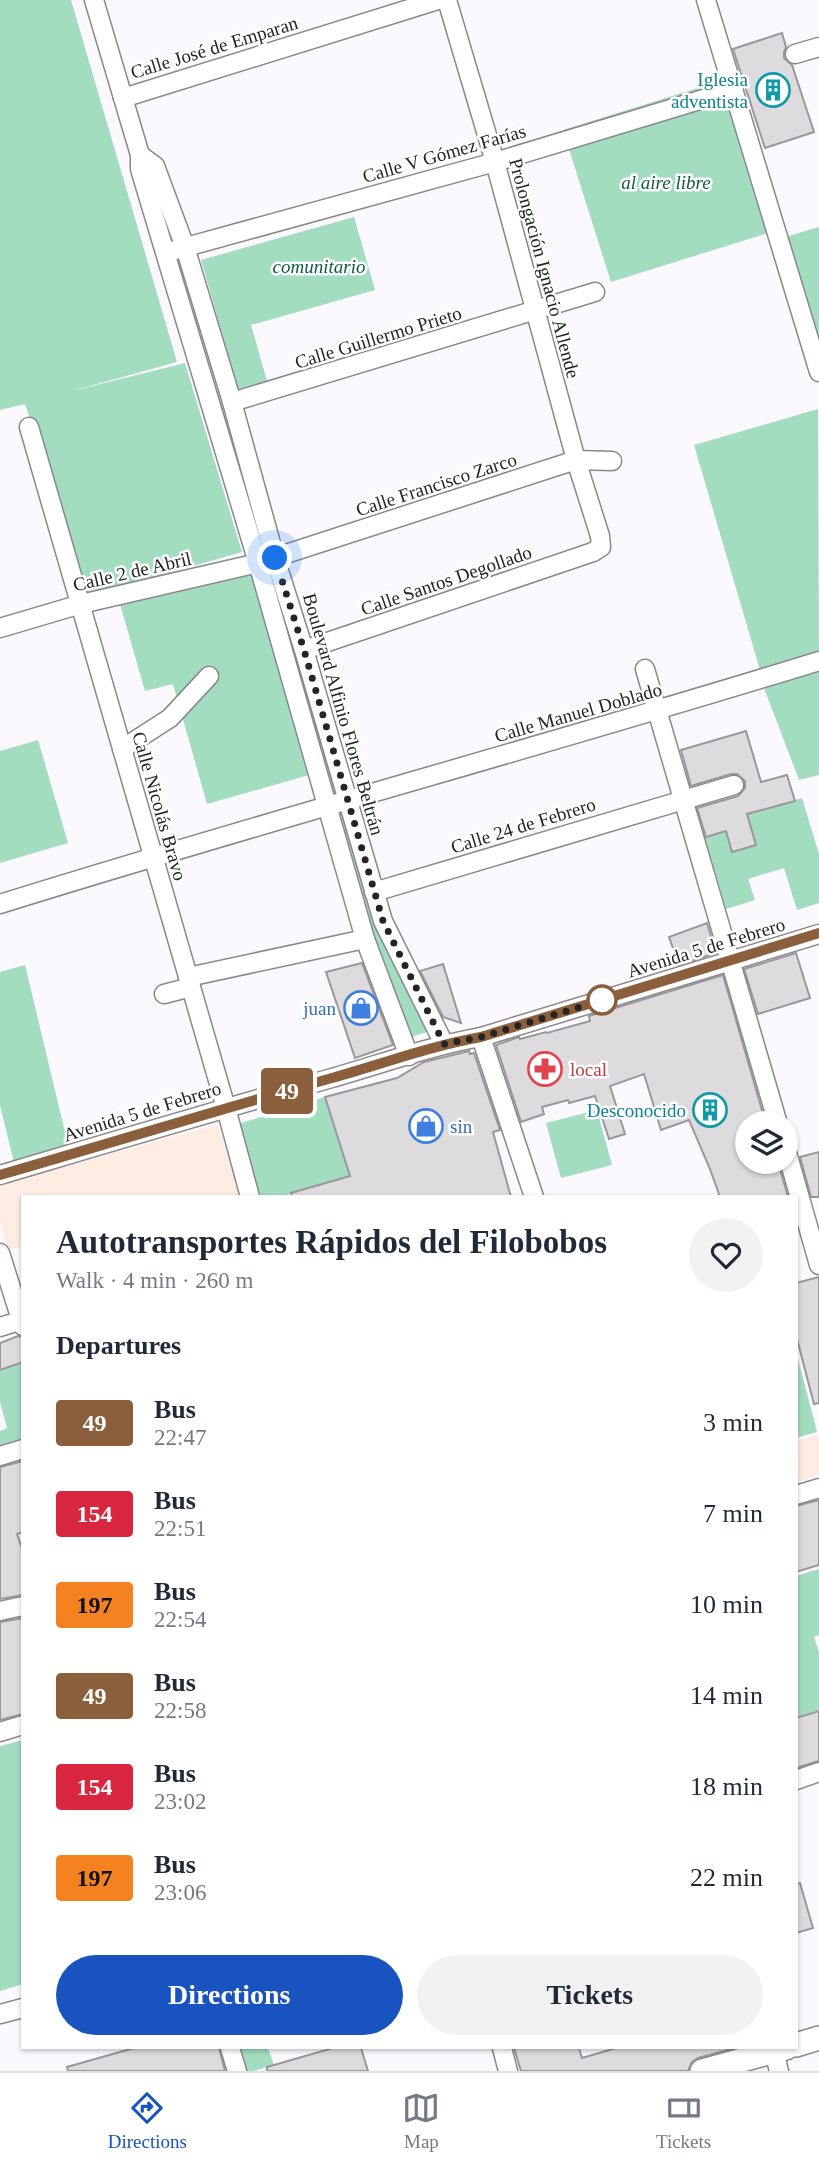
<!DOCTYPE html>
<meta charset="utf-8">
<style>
body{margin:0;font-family:"Times New Roman",serif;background:#f2f2f3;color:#1f2937;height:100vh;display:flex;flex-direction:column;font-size:26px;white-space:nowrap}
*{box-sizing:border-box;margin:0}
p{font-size:23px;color:#747a83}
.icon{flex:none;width:38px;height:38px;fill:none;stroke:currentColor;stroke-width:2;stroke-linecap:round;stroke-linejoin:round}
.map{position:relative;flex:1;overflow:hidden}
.drawer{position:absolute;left:21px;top:1195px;width:777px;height:854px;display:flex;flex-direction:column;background:#fff;border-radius:0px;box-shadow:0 2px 5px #0004}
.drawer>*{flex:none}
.badge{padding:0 14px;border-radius:5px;font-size:24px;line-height:46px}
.buttons{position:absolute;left:735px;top:1111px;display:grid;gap:14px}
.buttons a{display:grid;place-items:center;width:63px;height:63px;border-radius:50%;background:#fff;box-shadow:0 2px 5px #0004;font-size:35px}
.you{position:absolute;width:35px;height:35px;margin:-18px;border:5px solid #fff;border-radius:50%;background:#1a73e8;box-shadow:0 0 0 10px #1a73e833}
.map>.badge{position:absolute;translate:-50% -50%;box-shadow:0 0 0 4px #fff}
h2{padding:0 35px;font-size:26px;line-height:63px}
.round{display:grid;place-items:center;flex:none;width:74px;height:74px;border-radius:37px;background:#f2f2f3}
.overview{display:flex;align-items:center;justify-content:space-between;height:119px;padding:0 35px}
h1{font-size:33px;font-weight:700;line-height:52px}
.button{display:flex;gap:14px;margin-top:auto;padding:14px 35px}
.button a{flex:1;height:80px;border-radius:42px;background:#1853bf;color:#fff;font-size:28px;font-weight:700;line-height:80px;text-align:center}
.button a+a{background:#f2f2f3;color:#1f2937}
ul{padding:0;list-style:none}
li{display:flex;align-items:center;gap:21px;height:91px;padding:0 35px}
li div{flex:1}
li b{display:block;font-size:26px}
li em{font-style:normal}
li .badge{min-width:77px;font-weight:700;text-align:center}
.tab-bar{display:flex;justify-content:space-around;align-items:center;height:98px;border-top:2px solid #e0e1e3;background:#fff;font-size:19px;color:#747a83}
.tab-bar a{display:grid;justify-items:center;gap:4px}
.tab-bar .active{color:#1853bf}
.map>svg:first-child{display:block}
.commercial{fill:#fdece1}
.green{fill:#a2ddc0}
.building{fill:#dedbdf;stroke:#9a979b;stroke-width:2}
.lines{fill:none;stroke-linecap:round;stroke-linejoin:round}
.minor-casing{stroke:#8b888c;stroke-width:21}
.major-casing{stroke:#8b888c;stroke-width:26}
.minor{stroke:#fff;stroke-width:18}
.major{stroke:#fff;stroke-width:23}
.line-casing{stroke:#fff;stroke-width:16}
.line{stroke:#8b5e3c;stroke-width:10}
.walk{stroke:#252425;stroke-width:7;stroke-dasharray:0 12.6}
.stop-dot{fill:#fff;stroke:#8b5e3c;stroke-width:3.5}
.labels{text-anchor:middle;stroke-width:5;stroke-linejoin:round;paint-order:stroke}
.street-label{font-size:19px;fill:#252425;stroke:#fff}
.culture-label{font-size:19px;fill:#0d838f;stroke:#fff;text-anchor:end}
.park-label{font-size:19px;font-style:italic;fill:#12593f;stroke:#fff}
.shop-label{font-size:19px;fill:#366cbe;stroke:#fff;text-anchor:end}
.health-label{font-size:19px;fill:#be3a42;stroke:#fff;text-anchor:start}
</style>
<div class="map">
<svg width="819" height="2071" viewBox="0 0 819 2071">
<rect width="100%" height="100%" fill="#fbf9fd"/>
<g class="commercial">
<polygon points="218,1124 239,1197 23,1197 23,1246 8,1250 0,1220 0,1185"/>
<polygon points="819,1434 819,1475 796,1482 796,1441"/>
</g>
<g class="green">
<polygon points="0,0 71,0 177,362 68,392 185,363 242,552 89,596 25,404 0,410"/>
<polygon points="720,81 768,233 611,282 563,130"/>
<polygon points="354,217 375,290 251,325 267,381 238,389 201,260"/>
<polygon points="819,227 819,356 785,237"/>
<polygon points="818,409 819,653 760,670 694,445"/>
<polygon points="254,559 316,773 207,804 173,684 145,691 118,597"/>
<polygon points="287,645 307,692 344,807 434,1030 408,1038 373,946"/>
<polygon points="819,669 819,775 799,780 764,688"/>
<polygon points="38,740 68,843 0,863 0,751"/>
<polygon points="802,798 819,854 819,903 797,910 784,868 748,879 755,900 726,909 705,837 726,831 732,852 756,845 747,814"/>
<polygon points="25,965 69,1149 16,1171 0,1105 0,972"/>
<polygon points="325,1097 350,1176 280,1197 261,1197 238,1124"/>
<polygon points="597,1110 612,1165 561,1178 546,1123"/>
<polygon points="796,1351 817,1432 796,1438"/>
<polygon points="23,1362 23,1442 0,1451 0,1431 7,1428 0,1402 0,1370"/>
<polygon points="819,1569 819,1635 814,1637 819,1652 819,1710 797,1717 796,1576"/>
<polygon points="23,1740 23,1984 0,1991 0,1746"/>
<polygon points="237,2048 268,2048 274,2065 253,2071 242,2071"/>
</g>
<g class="building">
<polygon points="782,33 786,47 784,52 784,58 792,65 814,132 765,148 733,49"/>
<polygon points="746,731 761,782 787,775 795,801 747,814 756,845 732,852 726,831 706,837 697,808 738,796 745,788 745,781 737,774 731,774 691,786 681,750"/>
<polygon points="707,923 716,953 679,965 669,937"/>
<polygon points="796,953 810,998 758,1014 744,969"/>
<polygon points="362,963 393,1045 355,1058 326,972"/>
<polygon points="443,964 461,1023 443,1017 420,971"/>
<polygon points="723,975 766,1124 747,1124 747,1162 778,1162 788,1197 720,1197 710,1169 689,1120 661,1130 644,1074 610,1086 625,1134 609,1139 595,1096 569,1103 568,1100 542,1107 544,1114 521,1122 496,1045 519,1037 520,1039 546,1032 547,1033 590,1021 589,1016"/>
<polygon points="469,1051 470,1054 474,1053 500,1130 493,1132 511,1197 292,1197 291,1193 350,1176 325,1097 397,1078 424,1062"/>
<polygon points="819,1152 819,1197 811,1197 800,1157"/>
<polygon points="819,1277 819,1403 814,1404 796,1335 796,1283"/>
<polygon points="18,1336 23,1337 23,1362 0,1370 0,1343"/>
<polygon points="23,1461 23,1532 17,1534 23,1551 23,1595 0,1599 0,1467"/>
<polygon points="819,1500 819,1565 796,1572 796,1506"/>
<polygon points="23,1618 23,1714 0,1720 0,1622"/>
<polygon points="819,1711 819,1761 796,1768 796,1718"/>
<polygon points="800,1883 813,1928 796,1933 796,1884"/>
<polygon points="134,2048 219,2048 225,2071 68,2071 67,2067"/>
<polygon points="333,2048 361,2048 368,2071 267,2071 267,2067"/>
<polygon points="514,2048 579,2048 582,2058 616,2048 735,2048 698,2058 692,2062 688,2071 521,2071"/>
</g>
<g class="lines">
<g class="minor-casing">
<g id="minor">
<polyline points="94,0 140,155 140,169 258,563 365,939 409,1056"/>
<polyline points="706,0 819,372"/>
<polyline points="795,54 819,47"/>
<polyline points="123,98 438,0"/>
<polyline points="140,155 155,166 185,247 232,402 275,558 304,650 383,921 444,1044"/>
<polyline points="175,250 495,162 733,90"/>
<polyline points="232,402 595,292"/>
<polyline points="29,427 226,1108 250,1197"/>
<polyline points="0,628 81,604 258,563 576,460 612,461"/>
<polyline points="304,650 593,552 601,547 600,536 576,460 495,162 447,0"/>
<polyline points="645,669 778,1124"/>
<polyline points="122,749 170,718 209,676"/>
<polyline points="374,892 734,785"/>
<path d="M0,904c272,-85 547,-159 819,-243"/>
<polyline points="188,977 365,939"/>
<polyline points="164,994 191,987"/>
<polyline points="481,1037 534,1197"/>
<polyline points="786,1149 819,1265"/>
<path d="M0,1175c111,-33 221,-66 332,-97 49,-14 98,-32 149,-41l338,-103"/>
<polyline points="0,1253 23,1326"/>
<polyline points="0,1327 23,1320"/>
<polyline points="0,1456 23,1449"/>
<polyline points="796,1495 819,1488"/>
<polyline points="0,1611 23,1606"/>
<polyline points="0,1732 23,1725"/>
<polyline points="796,1780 819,1772"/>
<polyline points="0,2014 23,2008"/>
<polyline points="230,2048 237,2071"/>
<polyline points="502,2048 508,2071"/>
<polyline points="773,2048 779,2071"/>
</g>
</g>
<g class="major-casing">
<g id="major">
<polyline points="796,2045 819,2038"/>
<polyline points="702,2071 786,2048"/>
</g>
</g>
<use href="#minor" class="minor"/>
<use href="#major" class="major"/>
</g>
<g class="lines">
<g class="line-casing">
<path id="line" d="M0,1175c111,-32 221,-66 332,-97 50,-14 98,-32 149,-41l338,-104"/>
</g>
<use href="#line" class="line"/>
<polyline class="walk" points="275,558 304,650 383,921 444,1044 481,1037 606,999 602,1000"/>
</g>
<defs>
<g id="building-ring" transform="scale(1.75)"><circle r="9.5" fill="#fff" stroke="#0f9aa8" stroke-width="1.5"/><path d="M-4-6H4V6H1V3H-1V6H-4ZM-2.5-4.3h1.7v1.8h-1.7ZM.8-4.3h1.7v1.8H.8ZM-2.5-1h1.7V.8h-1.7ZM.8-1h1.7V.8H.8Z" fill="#0f9aa8"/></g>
<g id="shop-ring" transform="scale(1.75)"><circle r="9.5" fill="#fff" stroke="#3f7fe0" stroke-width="1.5"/><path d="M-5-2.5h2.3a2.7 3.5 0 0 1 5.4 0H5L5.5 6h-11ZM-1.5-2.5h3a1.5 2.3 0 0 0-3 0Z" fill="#3f7fe0"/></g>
<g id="pharmacy-ring" transform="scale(1.75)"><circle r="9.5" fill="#fff" stroke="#e0444e" stroke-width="1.5"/><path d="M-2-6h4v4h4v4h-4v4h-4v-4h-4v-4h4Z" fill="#e0444e"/></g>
</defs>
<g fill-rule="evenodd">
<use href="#building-ring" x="773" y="90"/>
<use href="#shop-ring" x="361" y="1008"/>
<use href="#pharmacy-ring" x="545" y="1069"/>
<use href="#building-ring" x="710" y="1110"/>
<use href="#shop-ring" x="426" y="1126"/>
</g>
<circle class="stop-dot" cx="602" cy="1000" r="14"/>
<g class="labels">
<g class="street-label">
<text transform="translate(214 47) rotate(-17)" y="7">Calle José de Emparan</text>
<text transform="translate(444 153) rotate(-16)" y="7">Calle V Gómez Farías</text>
<text transform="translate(545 268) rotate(75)" y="7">Prolongación Ignacio Allende</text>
<text transform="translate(378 337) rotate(-17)" y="7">Calle Guillermo Prieto</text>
<text transform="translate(436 484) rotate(-18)" y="7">Calle Francisco Zarco</text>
<text transform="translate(132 571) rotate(-13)" y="7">Calle 2 de Abril</text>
<text transform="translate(446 580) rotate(-19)" y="7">Calle Santos Degollado</text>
<text transform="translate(578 712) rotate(-16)" y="7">Calle Manuel Doblado</text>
<text transform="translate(344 714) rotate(74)" y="7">Boulevard Alfinio Flores Beltrán</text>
<text transform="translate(160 806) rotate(74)" y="7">Calle Nicolás Bravo</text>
<text transform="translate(523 825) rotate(-17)" y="7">Calle 24 de Febrero</text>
<text transform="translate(706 947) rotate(-17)" y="7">Avenida 5 de Febrero</text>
<text transform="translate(142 1111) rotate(-17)" y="7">Avenida 5 de Febrero</text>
</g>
<g class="culture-label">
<text x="748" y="86">Iglesia<tspan x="748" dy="22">adventista</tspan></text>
<text x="686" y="1117">Desconocido</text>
</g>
<g class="park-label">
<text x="666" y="189">al aire libre</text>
<text x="319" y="273">comunitario</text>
</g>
<g class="shop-label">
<text x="336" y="1015">juan</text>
<text x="450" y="1133" text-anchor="start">sin</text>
</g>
<g class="health-label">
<text x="570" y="1076">local</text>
</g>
</g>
</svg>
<div class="buttons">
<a><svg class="icon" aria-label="layers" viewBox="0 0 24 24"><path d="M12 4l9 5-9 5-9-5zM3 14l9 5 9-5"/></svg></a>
</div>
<div class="you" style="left:275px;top:558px"></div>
<b class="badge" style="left:287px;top:1091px;background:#8b5e3c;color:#fff">49</b>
<section class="drawer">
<div class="overview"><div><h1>Autotransportes Rápidos del Filobobos</h1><p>Walk · 4 min · 260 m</p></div><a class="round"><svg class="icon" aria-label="heart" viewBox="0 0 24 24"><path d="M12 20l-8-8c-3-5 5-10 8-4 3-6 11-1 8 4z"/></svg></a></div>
<h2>Departures</h2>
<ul>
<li><span class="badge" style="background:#8b5e3c;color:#fff">49</span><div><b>Bus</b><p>22:47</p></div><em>3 min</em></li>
<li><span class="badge" style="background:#d7263d;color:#fff">154</span><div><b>Bus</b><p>22:51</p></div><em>7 min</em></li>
<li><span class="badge" style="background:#f58220;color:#111">197</span><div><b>Bus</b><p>22:54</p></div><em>10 min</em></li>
<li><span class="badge" style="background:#8b5e3c;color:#fff">49</span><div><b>Bus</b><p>22:58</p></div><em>14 min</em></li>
<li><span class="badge" style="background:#d7263d;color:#fff">154</span><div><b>Bus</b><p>23:02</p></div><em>18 min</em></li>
<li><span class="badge" style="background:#f58220;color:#111">197</span><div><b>Bus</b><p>23:06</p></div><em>22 min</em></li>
</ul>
<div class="button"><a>Directions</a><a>Tickets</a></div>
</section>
</div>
<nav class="tab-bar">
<a class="active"><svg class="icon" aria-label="directions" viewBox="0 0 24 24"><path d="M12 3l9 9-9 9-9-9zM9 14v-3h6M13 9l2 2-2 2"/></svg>Directions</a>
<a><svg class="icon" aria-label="map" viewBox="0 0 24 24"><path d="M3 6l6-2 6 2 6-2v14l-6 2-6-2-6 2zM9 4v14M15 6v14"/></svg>Map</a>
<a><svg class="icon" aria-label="tickets" viewBox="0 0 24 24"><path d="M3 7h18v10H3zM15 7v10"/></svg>Tickets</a>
</nav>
